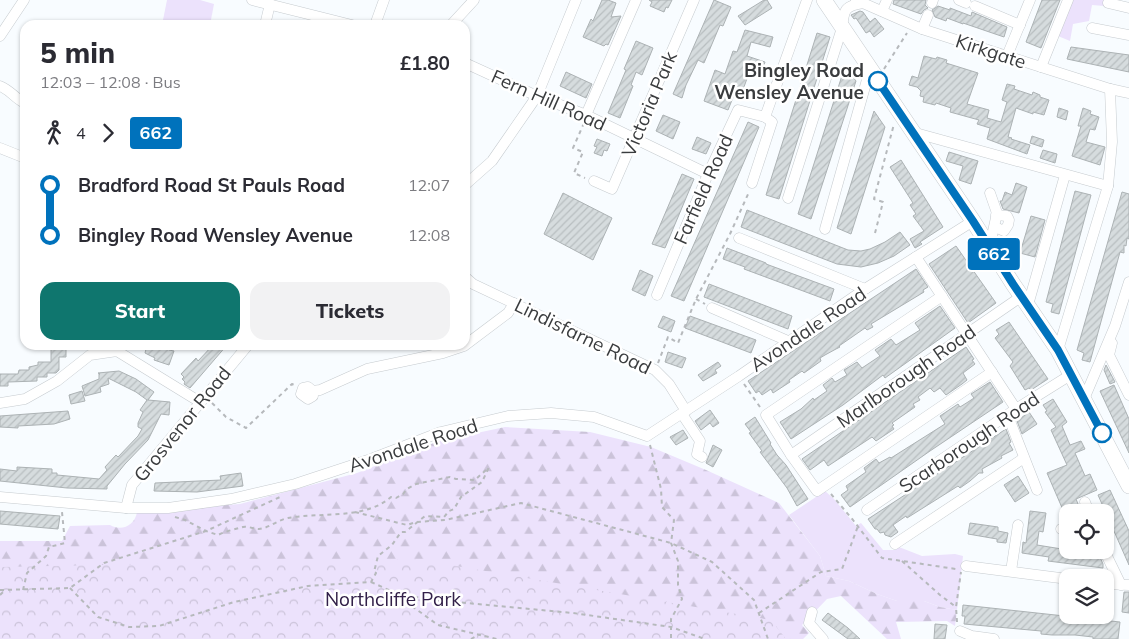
<!DOCTYPE html>
<meta charset="utf-8">
<style>
body{margin:0;font-family:Mulish,sans-serif;background:#f2f2f3;color:#2b2b33;height:100vh;display:flex;flex-direction:column;font-size:19px;white-space:nowrap}
*{box-sizing:border-box;margin:0}
p{font-size:16px;color:#7c7c81}
.icon{flex:none;width:28px;height:28px;fill:none;stroke:currentColor;stroke-width:2;stroke-linecap:round;stroke-linejoin:round}
.map{position:relative;flex:1;overflow:hidden}
.panel{position:absolute;left:20px;top:20px;width:450px;height:330px;display:flex;flex-direction:column;background:#fff;border-radius:15px;box-shadow:0 1px 4px #0004}
.panel>*{flex:none}
.badge{padding:0 10px;border-radius:4px;font-size:18px;line-height:32px}
.controls{position:absolute;left:1059px;top:504px;display:grid;gap:10px}
.controls a{display:grid;place-items:center;width:55px;height:55px;border-radius:10px;background:#fff;box-shadow:0 1px 4px #0004;font-size:25px}
.map>.badge{position:absolute;translate:-50% -50%;box-shadow:0 0 0 2px #fff}
.legs{display:flex;align-items:center;gap:8px;height:55px;padding:0 20px;font-size:16px}
.legs p{margin-inline-start:auto}
.summary{display:flex;align-items:center;justify-content:space-between;height:85px;padding:0 20px}
h1{font-size:28px;font-weight:800;line-height:38px}
.button{display:flex;gap:10px;margin-top:auto;padding:10px 20px}
.button a{flex:1;height:58px;border-radius:15px;background:#0f766e;color:#fff;font-size:20px;font-weight:800;line-height:58px;text-align:center}
.button a+a{background:#f2f2f3;color:#2b2b33}
ul{padding:0 20px;list-style:none}
li{display:flex;align-items:center;gap:18px;height:50px;font-size:19px}
li i{display:grid;place-items:center;width:8px;height:100%;margin:0 6px;background:currentColor}
li i::after{content:'';width:12px;height:12px;margin:-6px;border:4px solid;border-radius:50%;background:#fff}
li p{margin-inline-start:auto}
li:first-child i{background:linear-gradient(#0000 50%,currentColor 0)}
li:last-child i{background:linear-gradient(currentColor 50%,#0000 0)}
.map>svg:first-child{display:block}
.green{fill:#ece2fc}
.forest{fill:url(#forest-firs)}
.park{fill:url(#park-crowns)}
.building{fill:url(#building-hatch);stroke:#acb2b4}
.lines{fill:none;stroke-linecap:round;stroke-linejoin:round}
.minor-casing{stroke:#c6cbcf;stroke-width:11}
.highway-casing{stroke:#c6cbcf;stroke-width:16}
.path{stroke:#b6b9bc;stroke-width:2;stroke-dasharray:4 4;stroke-linecap:butt}
.minor{stroke:#fff;stroke-width:10}
.highway{stroke:#fff;stroke-width:15}
.line-1-casing{stroke:#fff;stroke-width:11}
.line-1{stroke:#0072bc;stroke-width:8}
.stop-1-dot{fill:#fff;stroke:#0072bc;stroke-width:2.5}
.labels{text-anchor:middle;stroke-width:5;stroke-linejoin:round;paint-order:stroke}
.street-label{font-size:19px;fill:#3a3c3e;stroke:#fff}
.stop-label{font-size:19px;font-weight:bold;fill:#3a3c3e;stroke:#fff;text-anchor:end}
.park-label{font-size:19px;fill:#322049;stroke:#fff}
</style>
<div class="map">
<svg width="1129" height="639" viewBox="0 0 1129 639">
<defs>
<pattern id="forest-firs" width="22" height="20" patternUnits="userSpaceOnUse" patternTransform="scale(1.25)"><rect width="22" height="20" fill="#ece2fc"/><path d="M5 1l3.5 6h-7zM16 11l3.5 6h-7z" fill="#cbc3d9"/></pattern>
<pattern id="park-crowns" width="20" height="18" patternUnits="userSpaceOnUse" patternTransform="scale(1.25)"><rect width="20" height="18" fill="#ece2fc"/><path d="M2 6a3 3 0 1 1 6 0M12 15a3 3 0 1 1 6 0" fill="none" stroke="#cbc3d9"/></pattern>
<pattern id="building-hatch" width="6" height="6" patternUnits="userSpaceOnUse" patternTransform="scale(1.25)"><rect width="6" height="6" fill="#d6dcde"/><path d="M-1 1l2-2M0 6l6-6M5 7l2-2" fill="none" stroke="#b8bec0"/></pattern>
</defs>
<rect width="100%" height="100%" fill="#f8fcff"/>
<g class="green">
<polygon points="167,0 200,0 214,4 210,25 162,25"/>
<polygon points="1072,0 1106,0 1104,6 1092,5 1089,21 1073,24 1070,41 1058,36"/>
<polygon points="825,491 834,499 856,526 861,523 883,550 895,550 899,547 922,556 955,554 963,556 957,610 940,607 924,601 897,601 877,594 849,581 826,576 820,556 789,515"/>
</g>
<path class="forest" d="M505,427l85,5 61,15 55,23 73,33 41,53 6,20 23,5 28,13 20,7h27l16,6 17,3 -2,16 -8,-5 -51,1 5,17h-14l-46,-43 -14,3 -25,26 7,8 -6,6h-270l-533,-61v-37h62l8,-15 40,-1c12,7 25,0 27,-13l103,-8 117,-31 82,-32z"/>
<polygon class="park" points="416,559 771,620 786,639 0,639 0,567"/>
<g class="building">
<polygon points="602,0 608,0 616,3 611,17 621,16 608,45 606,44 604,46 583,37 591,19 593,21"/>
<polygon points="649,0 672,0 668,8 666,7 664,12 650,6 652,2"/>
<polygon points="714,0 731,7 723,26 720,25 704,63 698,60 686,85 682,98 673,94"/>
<polygon points="764,0 767,0 772,8 745,25 738,16"/>
<polygon points="894,0 926,0 925,5 928,8 924,10 921,14 893,4"/>
<polygon points="1042,0 1060,0 1041,48 1026,42"/>
<polygon points="938,6 950,10 950,8 971,16 972,12 1007,27 1004,37 963,23 963,24 947,18 946,21 935,17 932,10"/>
<polygon points="860,11 863,12 870,22 875,18 884,29 874,37 870,31 866,33 856,18 854,19 851,15"/>
<polygon points="745,30 773,37 770,47 751,42 747,56 765,62 760,77 749,73 740,98 734,95 728,110 704,101 715,70 725,74 733,51 737,52"/>
<polygon points="817,33 830,37 779,199 766,195"/>
<polygon points="636,41 653,48 642,75 636,72 631,85 633,86 620,118 608,113 626,70 624,69"/>
<polygon points="1071,47 1129,55 1129,72 1067,59"/>
<polygon points="924,56 936,59 937,57 947,60 946,63 978,73 967,104 989,110 987,118 1001,122 1007,102 1002,100 1007,84 1015,86 1014,89 1032,95 1033,92 1040,95 1040,97 1049,100 1044,115 1033,112 1033,114 1016,108 1008,137 1012,138 1011,139 1030,145 1027,154 987,139 990,128 977,124 979,120 950,112 951,108 936,103 935,105 923,102 924,97 920,96 921,91 917,87 909,85 912,76 918,78"/>
<polygon points="845,66 856,81 811,219 798,214"/>
<polygon points="566,72 592,84 586,98 560,86"/>
<polygon points="1059,108 1068,111 1066,120 1057,117"/>
<polygon points="1083,108 1091,111 1090,114 1099,117 1095,130 1090,129 1086,142 1105,147 1100,165 1072,156 1081,126 1078,126"/>
<polygon points="874,111 885,127 851,234 837,228"/>
<polygon points="663,115 680,122 673,139 656,131"/>
<polygon points="748,122 759,127 684,301 671,296"/>
<polygon points="1032,136 1044,140 1042,147 1030,143"/>
<polygon points="697,137 711,143 706,154 692,149"/>
<polygon points="597,139 610,144 607,151 604,150 602,156 594,153 597,147 594,146"/>
<polygon points="1043,150 1057,154 1055,163 1040,158"/>
<polygon points="949,152 978,161 971,184 959,180 963,166 946,161"/>
<polygon points="901,160 943,227 920,242 922,244 915,248 910,239 924,231 913,216 916,214 910,205 913,203 890,167"/>
<polygon points="682,174 694,179 665,248 652,244"/>
<polygon points="1016,183 1027,187 1019,213 1003,209 1000,201 1002,201 1005,192 1012,195"/>
<polygon points="1075,191 1091,195 1059,314 1051,312 1053,304 1046,302"/>
<polygon points="1122,192 1129,194 1129,239 1127,238 1126,246 1124,245 1124,253 1120,252 1090,362 1082,360 1084,353 1077,350"/>
<polygon points="563,193 612,218 593,260 544,234"/>
<polygon points="747,210 848,250 861,251 870,249 885,242 900,232 910,245 894,256 878,263 861,267 837,264 741,227"/>
<polygon points="1031,216 1045,220 1035,257 1020,253"/>
<polygon points="956,246 996,303 968,323 929,264"/>
<polygon points="727,248 766,263 766,264 834,289 830,301 744,269 745,267 723,259"/>
<polygon points="916,269 928,287 923,290 924,292 871,324 873,327 867,330 865,328 839,346 840,347 836,349 825,355 820,358 821,361 804,373 802,371 789,380 790,382 773,393 771,389 762,395 759,391 756,393 748,381"/>
<polygon points="640,270 653,276 645,296 632,290"/>
<polygon points="709,284 792,316 788,329 704,297"/>
<polygon points="940,306 955,328 885,378 883,375 843,405 791,439 780,422 801,409 813,398 814,400 827,391 823,385 832,378 835,382 847,375 844,370 857,362 862,368 880,356 875,350 891,339 896,345 920,330 915,323"/>
<polygon points="663,316 675,321 671,332 658,327"/>
<polygon points="690,316 756,340 751,353 685,328"/>
<polygon points="1009,322 1048,379 1031,390 1029,388 1025,390 1010,366 1013,362 995,338 999,334 996,330"/>
<polygon points="147,345 171,345 169,350 174,351 169,365 154,360 155,358 145,353"/>
<polygon points="213,345 227,345 190,388 184,384 185,382 182,379 184,377 181,374 196,358 198,361"/>
<polygon points="966,347 974,359 972,360 975,364 963,373 967,380 962,384 946,395 940,388 934,392 930,388 918,397 920,400 913,404 915,407 892,423 894,425 892,426 894,429 876,441 872,437 828,466 824,460 810,470 802,459"/>
<polygon points="51,349 66,349 66,357 59,357 59,370 56,373 47,373 47,377 37,377 37,381 8,382 8,386 0,386 0,374 18,374 19,370 29,370 29,367 38,365 38,362 51,362"/>
<polygon points="668,352 686,358 682,368 665,362"/>
<polygon points="718,362 721,366 715,370 717,373 703,381 698,375"/>
<polygon points="1106,365 1115,382 1110,384 1104,370"/>
<polygon points="119,371 136,379 154,392 148,400 170,402 169,415 161,414 148,440 125,464 107,486 107,489 67,488 0,481 0,469 17,471 17,467 52,469 52,473 57,473 57,475 99,479 107,470 105,467 116,455 118,457 138,436 142,429 138,427 138,423 143,412 140,410 147,400 136,392 108,378 109,384 100,387 101,392 85,396 82,386 99,379 99,374 100,374 98,373"/>
<polygon points="990,382 1003,402 930,451 850,507 841,495 848,490 846,486 866,472 864,468 876,459 879,463 890,457 891,458 945,424 940,416 958,404 960,407 968,402 974,398 971,394"/>
<polygon points="1114,385 1129,419 1129,453 1100,391"/>
<polygon points="82,391 85,401 71,404 69,395"/>
<polygon points="1053,399 1067,422 1062,426 1070,445 1081,441 1085,449 1075,453 1085,476 1090,474 1097,490 1076,499 1080,509 1073,512 1068,512 1068,515 1063,518 1060,511 1063,510 1047,473 1067,465 1051,430 1056,427 1045,412 1047,411 1043,405"/>
<polygon points="710,410 719,423 713,427 710,423 701,430 695,421"/>
<polygon points="68,411 70,419 54,424 18,426 18,428 0,427 0,416"/>
<polygon points="1029,412 1037,424 1022,434 1017,421"/>
<polygon points="755,417 771,443 770,444 777,455 786,465 808,499 797,506 787,488 760,452 762,451 749,433 751,432 745,424"/>
<polygon points="1006,429 1011,442 1009,443 1013,450 1001,456 1002,458 982,469 983,473 979,473 970,481 960,488 958,486 907,518 906,516 893,525 898,532 891,537 885,535 884,532 880,533 877,529 875,529 868,519"/>
<polygon points="683,430 688,438 676,445 670,437"/>
<polygon points="713,445 722,450 713,467 706,463"/>
<polygon points="241,473 243,486 197,492 154,491 155,483 221,480 220,476"/>
<polygon points="1018,476 1029,493 1015,502 1004,485"/>
<polygon points="1110,490 1129,531 1129,565 1098,495"/>
<polygon points="0,511 60,516 58,529 0,524"/>
<polygon points="1030,511 1046,513 1043,532 1039,531 1037,545 1068,550 1091,550 1090,554 1099,555 1103,564 1103,568 1048,561 1049,557 1022,553 1023,542 1026,543"/>
<polygon points="970,523 998,527 998,531 1008,533 1006,543 997,542 997,539 968,534"/>
<polygon points="1124,592 1129,592 1129,613 1122,612"/>
<polygon points="963,605 1120,622 1118,639 1093,639 1093,637 1075,635 1052,635 1041,634 1041,631 964,624 965,616 962,616"/>
<polygon points="828,613 848,628 860,639 848,639 822,620"/>
<polygon points="935,624 947,625 945,639 934,639"/>
</g>
<g class="lines">
<g class="minor-casing">
<g id="minor">
<polyline points="252,0 352,25"/>
<polyline points="856,0 922,29 1110,89 1129,93"/>
<polyline points="959,0 966,3"/>
<polyline points="932,3 933,0"/>
<polyline points="1108,3 1129,8"/>
<polyline points="975,6 1020,25"/>
<polyline points="882,11 887,0"/>
<polyline points="265,25 270,4"/>
<polyline points="375,25 384,0"/>
<polyline points="451,25 474,0"/>
<polyline points="1092,28 1129,35"/>
<polyline points="922,29 928,15"/>
<polyline points="0,36 24,0"/>
<polyline points="1007,56 1030,0"/>
<polyline points="465,63 537,96 586,115 708,174"/>
<polyline points="1041,67 1068,0"/>
<path d="M0,86c12,5 15,13 25,17"/>
<polyline points="586,115 636,0"/>
<polyline points="912,132 1108,186"/>
<polyline points="0,148 25,158"/>
<polyline points="594,181 612,189 694,0"/>
<polyline points="752,183 772,122 765,117 807,0"/>
<polyline points="465,185 492,161 537,96 576,0"/>
<path d="M788,198l54,-170c2,-18 2,-22 21,-25"/>
<polyline points="995,227 1004,231 1008,225 1009,220 1007,216 996,215"/>
<polyline points="825,229 870,69"/>
<polyline points="739,238 865,289"/>
<polyline points="985,240 992,236 997,213 990,193"/>
<polyline points="916,257 1016,409"/>
<polyline points="465,277 473,284 655,370 669,384 686,411"/>
<polyline points="657,295 708,174 738,110 765,117"/>
<polyline points="942,296 766,415 791,455 817,491 992,372"/>
<polyline points="1028,305 1065,175"/>
<polyline points="712,308 788,341"/>
<polyline points="1112,343 1109,355 1129,395"/>
<polyline points="1058,350 1108,186 1112,142 1110,89"/>
<polyline points="313,391 313,396 308,399 301,394 303,388 308,387 313,391 320,390 367,369 443,353 464,346 508,313 514,303"/>
<polyline points="1084,399 1115,326 1129,282"/>
<polyline points="0,403 25,399 57,381 90,355 117,351 200,402"/>
<polyline points="682,414 700,441 697,454 702,457"/>
<polyline points="1008,416 1037,490"/>
<polyline points="791,455 1022,296"/>
<polyline points="0,497 126,508 168,508 231,499 295,484 371,459 441,432 508,416 551,413 594,417 647,436 739,376 865,289 973,221"/>
<polyline points="1085,502 1089,512"/>
<polyline points="126,508 132,485 248,345"/>
<polyline points="867,510 1016,409 1072,374"/>
<polyline points="1061,529 1068,530"/>
<polyline points="895,544 1024,458"/>
<polyline points="1104,550 1121,585"/>
<polyline points="966,566 1068,579"/>
<polyline points="1011,571 1018,525"/>
<polyline points="1105,584 1129,585"/>
<polyline points="812,612 809,623 823,639"/>
<polyline points="960,631 972,636 994,639"/>
</g>
</g>
<g class="highway-casing">
<polyline id="highway" points="824,0 973,221 1013,284 1058,350 1129,486"/>
</g>
<g class="path">
<polyline points="884,69 907,33"/>
<polyline points="584,123 573,148 583,152 574,173 585,178"/>
<polyline points="875,233 883,202 874,199 894,124"/>
<polyline points="696,299 705,304"/>
<polyline points="658,363 668,337 678,343 696,299 730,234 749,192"/>
<polyline points="744,384 760,407"/>
<polyline points="212,403 226,417 246,428 292,384 294,385"/>
<polyline points="650,445 661,489 662,507 674,520 671,543 678,561 678,585 682,599 671,619 671,639"/>
<polyline points="831,494 853,520 882,558 956,569"/>
<polyline points="355,512 407,525 416,522 445,520 521,503 671,543 712,562 754,600 768,639"/>
<path d="M175,517l10,3 21,11 12,4c8,-4 18,-6 25,-8 5,-1 11,2 16,2 10,-1 19,-9 29,-11 31,-6 77,2 103,-21l5,1 7,-4 4,-5 9,-5 34,-7 6,2 19,1 12,-11"/>
<polyline points="902,561 940,595 956,607"/>
<polyline points="371,582 391,591 438,625 497,639"/>
<polyline points="70,588 98,617 129,627 159,626 234,602 308,586 371,582 376,573 374,572 378,556 392,545 401,532 405,532 425,516 444,517 449,511 454,509 461,497 482,482 489,467"/>
<polyline points="0,590 70,588 104,563 206,531 280,497"/>
<polyline points="23,590 27,573 46,556 49,547 65,543 62,512"/>
<polyline points="391,591 424,599 573,613 671,627 705,639"/>
<polyline points="0,595 5,590"/>
<polyline points="759,613 821,572 842,569 858,526"/>
<polyline points="957,622 956,607 961,572"/>
<polyline points="471,639 478,635"/>
</g>
<use href="#minor" class="minor"/>
<use href="#highway" class="highway"/>
</g>
<g class="lines">
<g class="line-1-casing">
<polyline id="line-1" points="878,81 973,221 1013,284 1058,350 1102,433"/>
</g>
<use href="#line-1" class="line-1"/>
</g>
<g class="stop-1-dot">
<circle cx="878" cy="81" r="9"/>
<circle cx="1102" cy="433" r="9"/>
</g>
<g class="labels">
<g class="street-label">
<text transform="translate(991 51) rotate(18)" y="7">Kirkgate</text>
<text transform="translate(549 100) rotate(24)" y="7">Fern Hill Road</text>
<text transform="translate(649 104) rotate(-67)" y="7">Victoria Park</text>
<text transform="translate(703 189) rotate(-66)" y="7">Farfield Road</text>
<text transform="translate(808 329) rotate(-34)" y="7">Avondale Road</text>
<text transform="translate(583 336) rotate(26)" y="7">Lindisfarne Road</text>
<text transform="translate(906 376) rotate(-35)" y="7">Marlborough Road</text>
<text transform="translate(182 424) rotate(-51)" y="7">Grosvenor Road</text>
<text transform="translate(969 442) rotate(-34)" y="7">Scarborough Road</text>
<text transform="translate(413 445) rotate(-18)" y="7">Avondale Road</text>
</g>
<g class="stop-label">
<text x="864" y="77">Bingley Road<tspan x="864" dy="22">Wensley Avenue</tspan></text>
</g>
<g class="park-label">
<text x="393" y="606">Northcliffe Park</text>
</g>
</g>
</svg>
<div class="controls">
<a><svg class="icon" aria-label="locate" viewBox="0 0 24 24"><circle cx="12" cy="12" r="6"/><path d="M12 2v4M12 18v4M2 12h4M18 12h4"/></svg></a>
<a><svg class="icon" aria-label="layers" viewBox="0 0 24 24"><path d="M12 4l9 5-9 5-9-5zM3 14l9 5 9-5"/></svg></a>
</div>
<b class="badge" style="left:994px;top:254px;background:#0072bc;color:#fff">662</b>
<section class="panel">
<div class="summary"><div><h1>5 min</h1><p>12:03 – 12:08 · Bus</p></div><b>£1.80</b></div>
<div class="legs"><svg class="icon" aria-label="walk" viewBox="0 0 24 24"><circle cx="13" cy="4" r="2"/><path d="M13 8l-2 6 4 7M11 14l-3 7M7 12l3-4h3l4 4"/></svg>4<svg class="icon" aria-label="forward" viewBox="0 0 24 24"><path d="M9 5l7 7-7 7"/></svg><b class="badge" style="background:#0072bc;color:#fff">662</b></div>
<ul>
<li><i style="color:#0072bc"></i><b>Bradford Road St Pauls Road</b><p>12:07</p></li>
<li><i style="color:#0072bc"></i><b>Bingley Road Wensley Avenue</b><p>12:08</p></li>
</ul>
<div class="button"><a>Start</a><a>Tickets</a></div>
</section>
</div>
